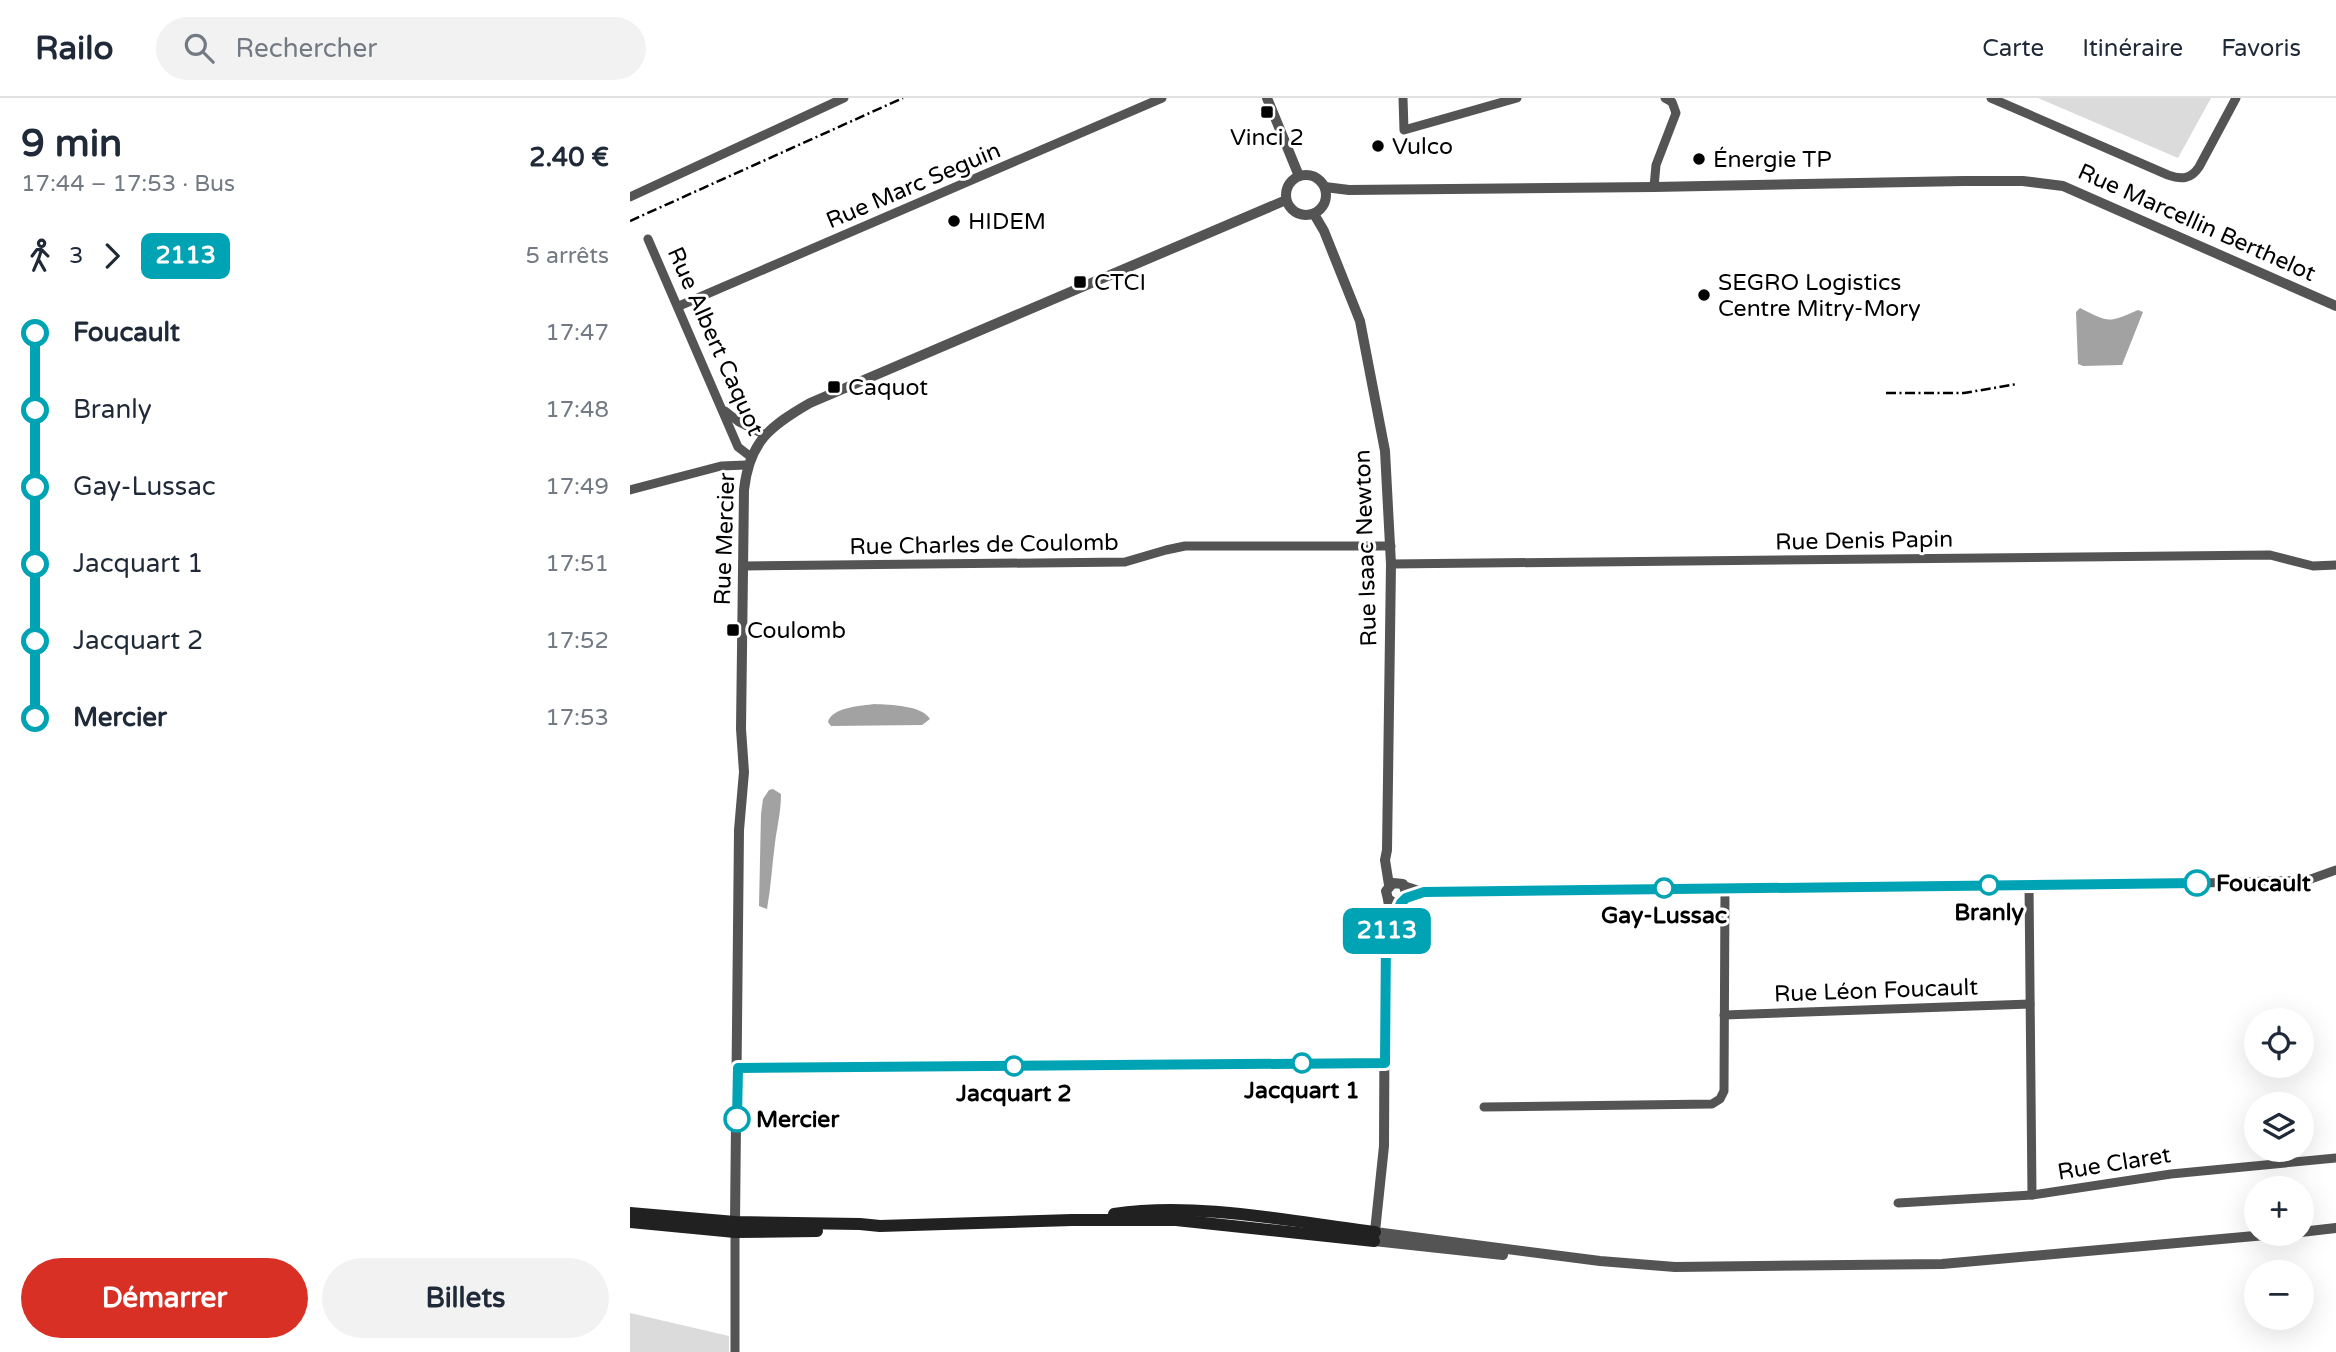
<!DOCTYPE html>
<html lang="fr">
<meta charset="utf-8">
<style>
body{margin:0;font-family:"Varela Round",sans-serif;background:#f2f2f3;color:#1f2937;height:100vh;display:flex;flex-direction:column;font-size:26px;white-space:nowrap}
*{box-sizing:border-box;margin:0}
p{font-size:23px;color:#747a83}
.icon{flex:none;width:38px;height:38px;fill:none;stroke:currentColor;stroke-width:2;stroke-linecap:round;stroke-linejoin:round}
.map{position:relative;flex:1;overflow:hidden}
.details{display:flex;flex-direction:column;background:#fff;width:630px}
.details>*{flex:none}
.badge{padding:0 14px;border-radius:10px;font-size:24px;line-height:46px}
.controls{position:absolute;left:1614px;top:910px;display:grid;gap:14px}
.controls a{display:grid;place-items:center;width:70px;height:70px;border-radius:50%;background:#fff;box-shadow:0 7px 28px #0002;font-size:35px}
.map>.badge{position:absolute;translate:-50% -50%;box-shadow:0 0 0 4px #fff}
.legs{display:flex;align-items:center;gap:10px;height:77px;padding:0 21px;font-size:23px}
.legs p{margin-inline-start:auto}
.head{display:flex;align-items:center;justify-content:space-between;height:119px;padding:0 21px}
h1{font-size:38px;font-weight:800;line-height:52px}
.primary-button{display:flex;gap:14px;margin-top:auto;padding:14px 21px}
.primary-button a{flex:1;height:80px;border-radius:42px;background:#d93025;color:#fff;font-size:28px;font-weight:800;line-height:80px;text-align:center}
.primary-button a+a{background:#f2f2f3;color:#1f2937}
ul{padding:0 21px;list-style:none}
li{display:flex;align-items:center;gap:24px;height:77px;font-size:26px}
li i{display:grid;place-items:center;width:10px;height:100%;margin:0 9px;background:currentColor}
li i::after{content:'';width:18px;height:18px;margin:-9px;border:5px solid;border-radius:50%;background:#fff}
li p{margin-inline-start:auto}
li:first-child i{background:linear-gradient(#0000 50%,currentColor 0)}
li:last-child i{background:linear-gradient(currentColor 50%,#0000 0)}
header{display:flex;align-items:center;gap:42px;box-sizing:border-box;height:98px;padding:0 35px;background:#fff;border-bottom:2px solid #e0e1e3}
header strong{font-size:33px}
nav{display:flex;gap:38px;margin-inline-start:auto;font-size:24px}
.search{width:490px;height:63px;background:#f2f2f3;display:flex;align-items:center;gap:18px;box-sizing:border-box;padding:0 24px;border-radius:38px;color:#747a83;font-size:26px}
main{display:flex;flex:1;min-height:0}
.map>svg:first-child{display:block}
.green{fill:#dbdbdb}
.water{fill:#a2a2a2}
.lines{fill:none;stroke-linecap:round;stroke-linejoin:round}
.minor{stroke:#545454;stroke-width:9}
.tertiary{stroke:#545454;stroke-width:10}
.secondary{stroke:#212121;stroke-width:12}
.rail{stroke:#000;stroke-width:2.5;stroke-dasharray:10 3.5 2 3.5;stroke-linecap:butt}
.line-1-casing{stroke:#fff;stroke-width:16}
.line-1{stroke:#00a3b4;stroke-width:10}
.poi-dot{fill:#000;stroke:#fff;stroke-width:2.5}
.stop-1-dot{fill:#fff;stroke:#00a3b4;stroke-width:3.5}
.labels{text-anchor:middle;stroke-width:6;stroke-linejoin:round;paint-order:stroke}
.poi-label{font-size:23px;fill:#000;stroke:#fff;text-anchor:start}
.street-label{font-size:23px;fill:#000;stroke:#fff}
.stop-label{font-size:23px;font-weight:bold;fill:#000;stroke:#fff}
</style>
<header>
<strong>Railo</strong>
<div class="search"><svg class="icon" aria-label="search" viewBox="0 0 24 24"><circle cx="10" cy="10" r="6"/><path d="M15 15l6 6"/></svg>Rechercher</div>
<nav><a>Carte</a><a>Itinéraire</a><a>Favoris</a></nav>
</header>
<main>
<section class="details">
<div class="head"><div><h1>9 min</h1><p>17:44 – 17:53 · Bus</p></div><b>2.40 €</b></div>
<div class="legs"><svg class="icon" aria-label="walk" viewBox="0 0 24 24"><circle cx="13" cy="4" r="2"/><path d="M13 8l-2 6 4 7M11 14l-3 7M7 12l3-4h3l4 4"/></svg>3<svg class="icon" aria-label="forward" viewBox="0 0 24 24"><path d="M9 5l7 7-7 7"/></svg><b class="badge" style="background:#00a3b4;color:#fff">2113</b><p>5 arrêts</p></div>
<ul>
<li><i style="color:#00a3b4"></i><b>Foucault</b><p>17:47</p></li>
<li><i style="color:#00a3b4"></i><span>Branly</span><p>17:48</p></li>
<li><i style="color:#00a3b4"></i><span>Gay-Lussac</span><p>17:49</p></li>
<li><i style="color:#00a3b4"></i><span>Jacquart 1</span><p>17:51</p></li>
<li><i style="color:#00a3b4"></i><span>Jacquart 2</span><p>17:52</p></li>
<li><i style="color:#00a3b4"></i><b>Mercier</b><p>17:53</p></li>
</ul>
<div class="primary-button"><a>Démarrer</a><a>Billets</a></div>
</section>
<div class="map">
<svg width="1706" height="1254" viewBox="0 0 1706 1254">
<rect width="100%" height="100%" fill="#fff"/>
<g class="green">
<polygon points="1408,0 1581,0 1548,60"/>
<polygon points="0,1215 99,1238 99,1254 0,1254"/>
</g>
<g class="water">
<path d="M1450,210c29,14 26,16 58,2l5,2 -21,53 -39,1 -5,-2 -2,-52z"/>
<path d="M245,606c15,1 47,1 55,15l-8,6 -91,1 -3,-4c4,-15 33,-16 47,-18z"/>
<path d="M143,691l8,5c0,18 -4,33 -6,49 -3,22 -4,44 -8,66l-8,-3 2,-92 2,-15 6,-9z"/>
</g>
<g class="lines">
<g class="minor">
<polyline points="773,0 774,32 887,0"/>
<path d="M1361,0l177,77c14,5 23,4 31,-8l37,-69"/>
<polyline points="1024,89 1026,67 1046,15 1042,4 1035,0"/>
<polyline points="0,99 214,0"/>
<polyline points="18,141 108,349 121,359"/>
<polyline points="49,208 532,0"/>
<polyline points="95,313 109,324 135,337"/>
<polyline points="0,392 91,368 116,367"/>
<polyline points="761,466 1640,457 1683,468 1706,467"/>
<polyline points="114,468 495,464 536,452 555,448 761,448"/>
<polyline points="1399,786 1402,1097"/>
<polyline points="775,788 794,794 1573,785 1678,782 1706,772"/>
<polyline points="1094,917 1400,906"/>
<polyline points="108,970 755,965"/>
<polyline points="854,1009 1082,1006 1090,1001 1094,993 1095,790"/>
<polyline points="1268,1105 1402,1097 1541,1076 1706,1060"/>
<polyline points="105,1254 105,1130"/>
</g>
<g class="tertiary">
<polyline points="637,0 669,78"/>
<circle cx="676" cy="97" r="20"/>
<polyline points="695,89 719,92 1024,89 1334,83 1393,83 1433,88 1706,208"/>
<polyline points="684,116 694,133 730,223 755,353 761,466 757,752 755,762 759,787"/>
<polyline points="758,801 759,808 755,826 754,1048 744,1143 873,1157"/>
<polyline points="760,824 766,811 777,797 773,786 763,785 756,793 758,801 764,805 771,805"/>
<path d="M105,1124l4,-392 5,-58 -3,-43 3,-239c5,-48 26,-64 66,-87l476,-203"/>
<polyline points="745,1134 970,1163 1045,1169 1312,1166 1647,1136"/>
<polyline points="1671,1134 1706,1130"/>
</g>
<g class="secondary">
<polyline points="0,1115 105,1124 230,1126 250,1128 442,1122 546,1122 744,1143"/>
<path d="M484,1116c82,-13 179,8 261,18"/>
<polyline points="0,1124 105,1134 187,1133"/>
</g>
<g class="rail">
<polyline points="0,123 273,0"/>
<polyline points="1256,295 1334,295 1387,286"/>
</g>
</g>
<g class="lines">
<g class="line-1-casing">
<polyline id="line-1" points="107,1021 108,970 755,965 756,837 771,805 776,800 794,794 1567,785"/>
</g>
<use href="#line-1" class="line-1"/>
</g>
<g class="poi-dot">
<rect x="630" y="7" width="14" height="14" rx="3.5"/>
<circle cx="748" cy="48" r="7"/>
<circle cx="1069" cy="61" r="7"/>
<circle cx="324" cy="123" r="7"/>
<rect x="443" y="177" width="14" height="14" rx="3.5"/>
<circle cx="1074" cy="197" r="7"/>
<rect x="197" y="282" width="14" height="14" rx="3.5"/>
<rect x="96" y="525" width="14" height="14" rx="3.5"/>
</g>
<g class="stop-1-dot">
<circle cx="1567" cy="785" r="12"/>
<circle cx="1359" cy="787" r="9"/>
<circle cx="1034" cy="790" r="9"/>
<circle cx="672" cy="965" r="9"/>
<circle cx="384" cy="968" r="9"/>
<circle cx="107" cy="1021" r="12"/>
</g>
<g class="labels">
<g class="poi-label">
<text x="637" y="47" text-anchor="middle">Vinci 2</text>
<text x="762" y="56">Vulco</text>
<text x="1083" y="69">Énergie TP</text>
<text x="338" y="131">HIDEM</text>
<text x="464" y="192">CTCI</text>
<text x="1088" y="192">SEGRO Logistics<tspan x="1088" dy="26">Centre Mitry-Mory</tspan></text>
<text x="218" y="297">Caquot</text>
<text x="117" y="540">Coulomb</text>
</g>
<g class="street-label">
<text transform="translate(283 87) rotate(-23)" y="8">Rue Marc Seguin</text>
<text transform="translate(1567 124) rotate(24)" y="8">Rue Marcellin Berthelot</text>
<text transform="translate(86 243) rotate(66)" y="8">Rue Albert Caquot</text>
<text transform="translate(94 441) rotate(-88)" y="8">Rue Mercier</text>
<text transform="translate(1234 442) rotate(-1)" y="8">Rue Denis Papin</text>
<text transform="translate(354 446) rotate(-1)" y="8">Rue Charles de Coulomb</text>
<text transform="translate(735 450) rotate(-92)" y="8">Rue Isaac Newton</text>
<text transform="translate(1246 892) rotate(-2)" y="8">Rue Léon Foucault</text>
<text transform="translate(1484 1065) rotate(-9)" y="8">Rue Claret</text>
</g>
<g class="stop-label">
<text x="1586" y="793" text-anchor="start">Foucault</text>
<text x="1359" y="822">Branly</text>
<text x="1034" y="825">Gay-Lussac</text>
<text x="672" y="1000">Jacquart 1</text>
<text x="384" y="1003">Jacquart 2</text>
<text x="126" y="1029" text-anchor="start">Mercier</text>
</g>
</g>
</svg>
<div class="controls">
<a><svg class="icon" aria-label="locate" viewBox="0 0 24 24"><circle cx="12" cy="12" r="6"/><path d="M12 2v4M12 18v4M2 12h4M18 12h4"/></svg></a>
<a><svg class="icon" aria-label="layers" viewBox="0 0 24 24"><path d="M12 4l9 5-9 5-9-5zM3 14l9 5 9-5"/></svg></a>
<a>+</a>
<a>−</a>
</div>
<b class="badge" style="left:757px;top:833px;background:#00a3b4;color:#fff">2113</b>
</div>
</main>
